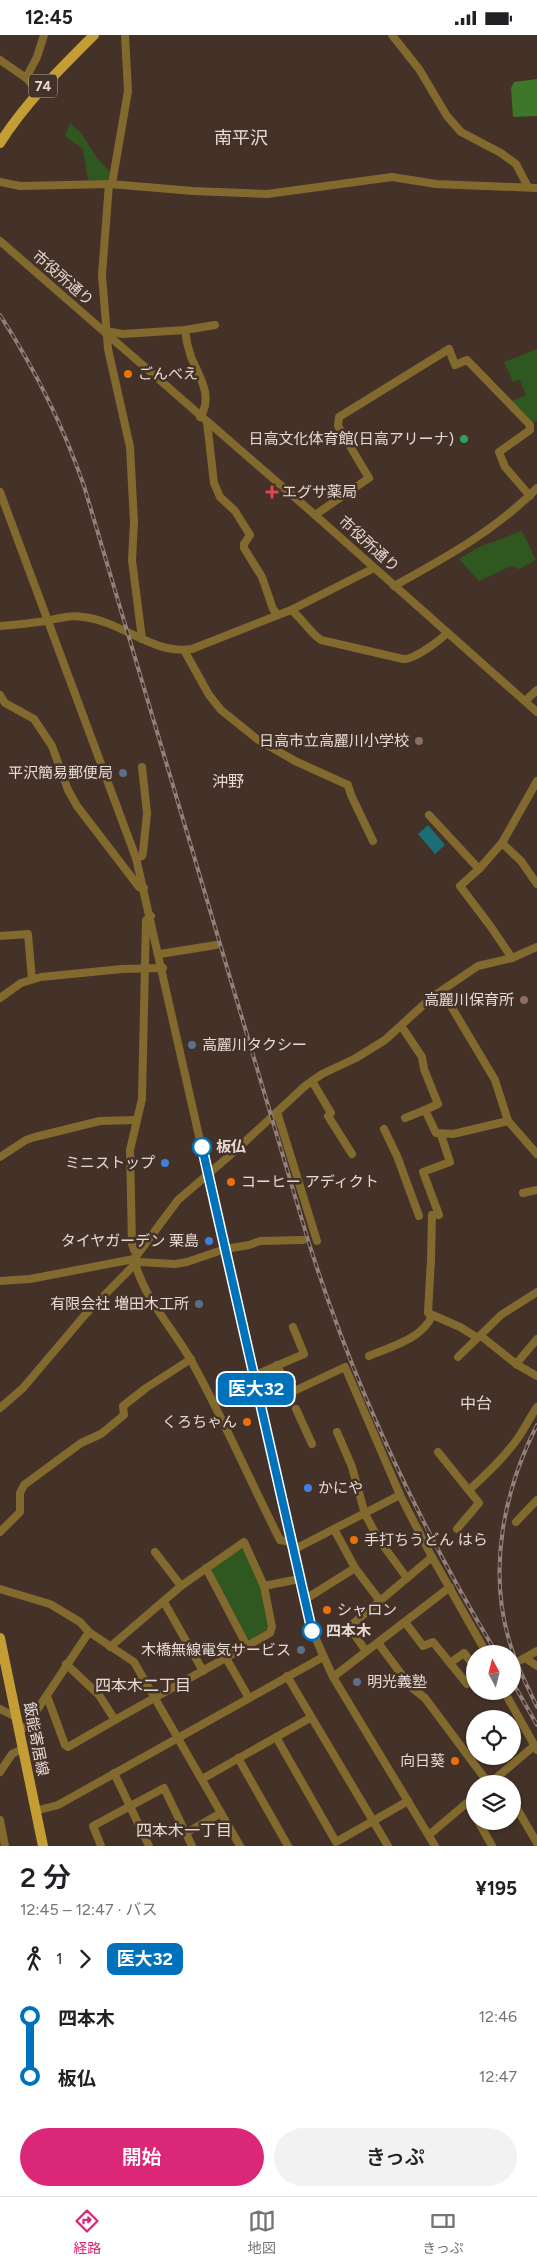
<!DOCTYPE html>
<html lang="ja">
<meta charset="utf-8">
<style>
body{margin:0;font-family:Figtree,"Noto Sans JP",sans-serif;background:#f2f2f2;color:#202124;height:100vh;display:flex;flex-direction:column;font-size:19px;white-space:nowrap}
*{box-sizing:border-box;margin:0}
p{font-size:16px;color:#757577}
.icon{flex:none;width:28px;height:28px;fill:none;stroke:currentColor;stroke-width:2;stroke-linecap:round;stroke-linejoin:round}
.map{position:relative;height:1811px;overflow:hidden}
.panel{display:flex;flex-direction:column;background:#fff;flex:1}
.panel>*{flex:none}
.badge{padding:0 10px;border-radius:8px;font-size:18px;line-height:32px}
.needle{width:32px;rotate:353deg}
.tools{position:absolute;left:466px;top:1610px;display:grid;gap:10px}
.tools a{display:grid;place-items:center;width:55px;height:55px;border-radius:50%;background:#fff;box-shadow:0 1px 4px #0004;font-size:25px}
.map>.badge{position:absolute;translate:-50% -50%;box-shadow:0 0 0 2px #fff}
.legs{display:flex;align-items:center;gap:8px;height:55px;padding:0 20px;font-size:16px}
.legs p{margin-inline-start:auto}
.head{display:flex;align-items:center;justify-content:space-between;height:85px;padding:0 20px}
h1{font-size:28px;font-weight:600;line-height:38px}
.primary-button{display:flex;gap:10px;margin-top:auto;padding:10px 20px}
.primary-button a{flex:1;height:58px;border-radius:30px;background:#db2777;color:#fff;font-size:20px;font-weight:600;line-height:58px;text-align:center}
.primary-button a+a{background:#f2f2f2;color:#202124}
ul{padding:0 20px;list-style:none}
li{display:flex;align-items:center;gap:18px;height:60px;font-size:19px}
li i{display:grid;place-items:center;width:8px;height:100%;margin:0 6px;background:currentColor}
li i::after{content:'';width:12px;height:12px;margin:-6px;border:4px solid;border-radius:50%;background:#fff}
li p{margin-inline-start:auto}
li:first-child i{background:linear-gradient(#0000 50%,currentColor 0)}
li:last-child i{background:linear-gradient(currentColor 50%,#0000 0)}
.status{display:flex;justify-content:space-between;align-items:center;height:35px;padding:0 25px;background:#fff;direction:ltr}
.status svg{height:14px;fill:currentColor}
.tabs{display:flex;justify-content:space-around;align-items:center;height:70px;border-top:1px solid #e0e0e0;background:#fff;font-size:14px;color:#757577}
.tabs a{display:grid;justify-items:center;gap:2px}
.tabs .current{color:#db2777}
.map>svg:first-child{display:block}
.green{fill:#2f5820}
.forest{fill:#3e7729}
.water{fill:#1a6e74}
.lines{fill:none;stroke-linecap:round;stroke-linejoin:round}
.minor{stroke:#826a2e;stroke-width:8}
.major{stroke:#c49d34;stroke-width:10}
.rail-casing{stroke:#91817a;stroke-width:4}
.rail{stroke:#443128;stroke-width:2;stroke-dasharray:5.5;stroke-linecap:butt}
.line-1-casing{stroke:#fff;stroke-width:11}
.line-1{stroke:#0072bc;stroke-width:8}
.food-dot{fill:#e8710a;stroke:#443128;stroke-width:2}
.leisure-dot{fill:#2e9e5b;stroke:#443128;stroke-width:2}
.health-dot{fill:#e0444e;stroke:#443128;stroke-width:2}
.education-dot{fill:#8d6e63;stroke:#443128;stroke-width:2}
.service-dot{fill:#5c6f8a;stroke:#443128;stroke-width:2}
.stop-1-dot{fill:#fff;stroke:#0072bc;stroke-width:2.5}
.shop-dot{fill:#3f7fe0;stroke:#443128;stroke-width:2}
.labels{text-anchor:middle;stroke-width:5;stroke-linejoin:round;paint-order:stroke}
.shield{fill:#443128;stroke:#b5a7a0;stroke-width:1}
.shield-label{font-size:14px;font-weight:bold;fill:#e6dad4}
.street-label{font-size:15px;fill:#e6dad4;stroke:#443128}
.poi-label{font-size:15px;fill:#e6dad4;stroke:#443128;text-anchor:end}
.stop-label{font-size:15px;font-weight:bold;fill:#e6dad4;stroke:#443128;text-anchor:start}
.neighbourhood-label{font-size:16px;fill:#e6dad4;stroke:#443128}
.quarter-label{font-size:18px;fill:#e6dad4;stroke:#443128}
</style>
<div class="status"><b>12:45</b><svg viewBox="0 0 49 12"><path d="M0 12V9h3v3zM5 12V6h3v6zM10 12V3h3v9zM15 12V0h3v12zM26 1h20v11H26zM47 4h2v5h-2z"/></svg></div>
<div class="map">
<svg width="537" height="1811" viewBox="0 0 537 1811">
<rect width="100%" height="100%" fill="#443128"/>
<g class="green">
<polygon points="70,88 81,98 97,123 110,137 109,146 88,145 83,114 65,101"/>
<polygon points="537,314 537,386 533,387 512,366 526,360 520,345 513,347 504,327"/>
<polygon points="522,496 536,525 519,534 511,531 479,546 459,524 479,512"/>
<polygon points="240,1514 244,1515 261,1553 268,1594 251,1605 248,1604 212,1536 213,1531"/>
</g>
<polygon class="forest" points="537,44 537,81 513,82 511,53 514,47"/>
<polygon class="water" points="428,790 445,810 435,819 418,799"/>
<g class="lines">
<g class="minor">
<polyline points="392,0 419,34 447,81 461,97 501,118 516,129 528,152"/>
<polyline points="0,25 26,43 38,56"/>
<polyline points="26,43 37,22 44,0"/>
<polyline points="0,147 20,151 110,149 193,156 267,159 392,142 436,149 537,153"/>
<polyline points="109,149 102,240 108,314 130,412 134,487 132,525 142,604"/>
<polyline points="112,149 128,56 125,0"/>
<polyline points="0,206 315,480 537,677"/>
<path d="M185,295c1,9 3,18 6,27 8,18 23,41 9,60"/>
<polyline points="107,299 111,297 123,299 185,295 215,290"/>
<polyline points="207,387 214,448 220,462 235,476 250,500 244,509 244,513 262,542 273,574 278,580"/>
<polyline points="0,457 136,823 310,1591 333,1642 435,1811"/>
<polyline points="315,480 369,443 338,391 339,382 449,314 455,330 467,325 530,390 530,395 499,417 505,432 530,461"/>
<path d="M394,551c51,-28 102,-56 143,-98"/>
<path d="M291,575c12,9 18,22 30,30l82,19c11,1 36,-18 44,-26"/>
<path d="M0,591c15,-1 31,-3 46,-5 13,-3 24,-6 37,-4 39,4 69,38 109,32l99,-39 83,-42"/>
<polyline points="184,615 209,660 221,675 257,704 295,726 348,750 351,760 373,806"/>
<polyline points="0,660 5,668 34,684 52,711 68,755 77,771 139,852 144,853"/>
<polyline points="525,666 537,655"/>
<polyline points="429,780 479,834"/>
<polyline points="502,808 521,826 537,849"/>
<polyline points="136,823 142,821 143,817 147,778 142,732"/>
<polyline points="0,901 28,899 32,944"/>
<polyline points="160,919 216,910"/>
<polyline points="512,923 491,892 460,851 479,834 502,808 537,746"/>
<polyline points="442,956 495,1045 508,1086 537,1119"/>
<polyline points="0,963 21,948 41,942 122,934 163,933"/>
<polyline points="402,992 422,1022 424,1034 438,1069 425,1075 436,1098 453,1099 508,1086"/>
<polyline points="312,1046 331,1078 328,1081 352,1119"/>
<polyline points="277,1077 317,1206"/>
<polyline points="405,1083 425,1075"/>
<polyline points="384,1094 397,1121 419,1181"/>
<polyline points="0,1122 26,1105 35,1102 100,1086 136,1085"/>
<polyline points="523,1158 537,1155"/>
<polyline points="432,1180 431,1225 428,1278 460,1292 478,1303"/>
<polyline points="439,1180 423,1137 450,1127 441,1100"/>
<polyline points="137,1220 134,1215 132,1209 130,1115 142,1064 146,885 151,881"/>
<polyline points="134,1224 178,1165 235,1116 305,1051 322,1039 356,1023 385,1005 432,962 478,931 512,923 537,912"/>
<path d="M134,1224c9,39 39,69 58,103 32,58 58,119 88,178l11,2"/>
<polyline points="0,1246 30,1244 134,1224 139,1227 175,1229 187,1227 225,1214 249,1210 260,1206 303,1205"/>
<polyline points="481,1301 516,1329 537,1341"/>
<path d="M369,1321c21,-9 53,-17 63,-40"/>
<polyline points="458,1322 501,1280 537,1257"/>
<polyline points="516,1329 537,1304"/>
<polyline points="277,1330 290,1358 345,1332 400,1460 432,1522 487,1619"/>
<polyline points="253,1341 304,1319 293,1292"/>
<polyline points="0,1373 23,1353 84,1281 135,1229"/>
<polyline points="296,1374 312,1409"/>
<polyline points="337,1397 352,1432 365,1479 379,1505 407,1543"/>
<polyline points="438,1417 479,1468 457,1494"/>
<path d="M469,1455c18,-16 35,-32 49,-52 7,-10 12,-21 19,-31"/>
<polyline points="516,1487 537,1465"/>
<polyline points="334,1494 355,1533 380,1566"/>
<polyline points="0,1497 20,1477 20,1458 24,1450 81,1408 101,1399 124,1380 123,1371 146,1353 191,1324"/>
<polyline points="293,1515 400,1460"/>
<polyline points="155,1517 181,1551"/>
<polyline points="206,1533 247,1611"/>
<polyline points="0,1554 50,1569 80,1587 89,1597 134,1627 240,1811"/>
<polyline points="304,1565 355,1533"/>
<polyline points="164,1567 203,1636"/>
<polyline points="405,1587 423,1611 433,1607 467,1649 475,1643"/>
<polyline points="378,1608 411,1652 425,1663 489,1749"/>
<polyline points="110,1612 181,1551 244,1507 264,1551"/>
<polyline points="366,1616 349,1592 432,1522"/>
<polyline points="226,1623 249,1663"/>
<polyline points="525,1623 537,1631"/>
<polyline points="450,1628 464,1618 475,1632"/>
<polyline points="512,1630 537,1616"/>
<polyline points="287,1641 388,1811"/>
<polyline points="333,1642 450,1552"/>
<polyline points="504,1656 537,1715"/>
<polyline points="47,1661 65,1710 68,1712 115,1685 99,1660 66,1629"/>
<polyline points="0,1674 16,1682"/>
<polyline points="115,1685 270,1598 272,1592 264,1551 299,1544"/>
<polyline points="19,1697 27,1690 89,1597"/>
<polyline points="276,1702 336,1807 408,1766"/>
<polyline points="238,1723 288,1811"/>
<polyline points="0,1737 12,1719 22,1714"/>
<polyline points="114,1738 149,1811"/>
<polyline points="202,1744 310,1683"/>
<polyline points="489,1749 534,1711"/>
<polyline points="512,1765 537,1808"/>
<polyline points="468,1768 475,1781"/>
<polyline points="35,1776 58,1770 323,1622"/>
<polyline points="0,1785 5,1811"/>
<polyline points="478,1786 492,1811"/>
<polyline points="186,1798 221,1778"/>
<polyline points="429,1800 475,1761"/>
<polyline points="101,1811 93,1791 164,1753 192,1811"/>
</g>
<g class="major">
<path d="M0,108c26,-41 60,-74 94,-108"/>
<polyline points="0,1603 43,1811"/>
</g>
<g class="rail-casing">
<g id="rail">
<path d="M0,280c35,54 63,110 84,171l224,754c46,147 109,281 189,414"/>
<path d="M537,1390c-33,65 -49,143 -28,215 6,23 18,45 28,67"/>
<polyline points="512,1646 537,1690"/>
</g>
</g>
<use href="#rail" class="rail"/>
</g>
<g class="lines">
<g class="line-1-casing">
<polyline id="line-1" points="202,1112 312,1596"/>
</g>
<use href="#line-1" class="line-1"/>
</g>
<g class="food-dot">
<circle cx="128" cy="339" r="5"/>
<circle cx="231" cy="1147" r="5"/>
<circle cx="247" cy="1387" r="5"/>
<circle cx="354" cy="1505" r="5"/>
<circle cx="327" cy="1575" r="5"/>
<circle cx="455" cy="1726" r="5"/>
</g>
<circle class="leisure-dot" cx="464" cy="404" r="5"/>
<path class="health-dot" d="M269.5 449.5h5v5h5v5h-5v5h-5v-5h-5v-5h5z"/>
<g class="education-dot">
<circle cx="419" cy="706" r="5"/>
<circle cx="524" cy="965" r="5"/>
</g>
<g class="service-dot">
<circle cx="123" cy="738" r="5"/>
<circle cx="192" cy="1010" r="5"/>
<circle cx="199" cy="1269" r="5"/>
<circle cx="301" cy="1615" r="5"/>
<circle cx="357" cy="1647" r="5"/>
</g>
<g class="stop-1-dot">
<circle cx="202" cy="1112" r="9"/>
<circle cx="312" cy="1596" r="9"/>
</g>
<g class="shop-dot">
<circle cx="165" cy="1128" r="5"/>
<circle cx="209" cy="1206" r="5"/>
<circle cx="308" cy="1453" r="5"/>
</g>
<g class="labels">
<rect class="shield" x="29" y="39.5" width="28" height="23" rx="4"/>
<g class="shield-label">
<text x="43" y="56">74</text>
</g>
<g class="street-label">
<text transform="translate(63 243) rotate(41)" y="5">市役所通り</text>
<text transform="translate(369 509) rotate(42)" y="5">市役所通り</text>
<text transform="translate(36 1704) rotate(79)" y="5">飯能寄居線</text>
</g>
<g class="poi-label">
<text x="138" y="344" text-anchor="start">ごんべえ</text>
<text x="454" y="409">日高文化体育館(日高アリーナ)</text>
<text x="282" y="462" text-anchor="start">エグサ薬局</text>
<text x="409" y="711">日高市立高麗川小学校</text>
<text x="113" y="743">平沢簡易郵便局</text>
<text x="514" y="970">高麗川保育所</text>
<text x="202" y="1015" text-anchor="start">高麗川タクシー</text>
<text x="155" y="1133">ミニストップ</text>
<text x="241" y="1152" text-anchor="start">コーヒー アディクト</text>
<text x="199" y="1211">タイヤガーデン 栗島</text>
<text x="189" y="1274">有限会社 増田木工所</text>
<text x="237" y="1392">くろちゃん</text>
<text x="318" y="1458" text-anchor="start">かにや</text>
<text x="364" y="1510" text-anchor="start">手打ちうどん はら</text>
<text x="337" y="1580" text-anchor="start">シャロン</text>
<text x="291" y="1620">木橋無線電気サービス</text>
<text x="367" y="1652" text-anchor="start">明光義塾</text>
<text x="445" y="1731">向日葵</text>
</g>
<g class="stop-label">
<text x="216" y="1117">板仏</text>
<text x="326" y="1601">四本木</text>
</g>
<g class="neighbourhood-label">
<text x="228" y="752">沖野</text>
<text x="476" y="1374">中台</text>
<text x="143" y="1656">四本木二丁目</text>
<text x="184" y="1801">四本木一丁目</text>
</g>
<g class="quarter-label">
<text x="241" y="109">南平沢</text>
</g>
</g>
</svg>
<div class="tools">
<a><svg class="needle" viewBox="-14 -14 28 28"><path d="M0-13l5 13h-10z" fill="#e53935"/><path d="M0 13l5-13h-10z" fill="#757577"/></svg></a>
<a><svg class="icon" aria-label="locate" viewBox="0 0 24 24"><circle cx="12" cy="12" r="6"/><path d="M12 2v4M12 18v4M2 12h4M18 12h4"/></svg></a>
<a><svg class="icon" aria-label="layers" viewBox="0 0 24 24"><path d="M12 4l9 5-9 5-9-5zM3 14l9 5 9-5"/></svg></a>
</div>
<b class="badge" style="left:256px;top:1354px;background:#0072bc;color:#fff">医大32</b>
</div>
<section class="panel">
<div class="head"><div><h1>2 分</h1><p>12:45 – 12:47 · バス</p></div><b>¥195</b></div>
<div class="legs"><svg class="icon" aria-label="walk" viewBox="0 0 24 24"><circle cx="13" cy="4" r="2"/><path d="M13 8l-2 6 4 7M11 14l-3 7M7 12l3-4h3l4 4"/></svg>1<svg class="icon" aria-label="forward" viewBox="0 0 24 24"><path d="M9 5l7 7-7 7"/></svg><b class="badge" style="background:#0072bc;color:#fff">医大32</b></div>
<ul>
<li><i style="color:#0072bc"></i><b>四本木</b><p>12:46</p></li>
<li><i style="color:#0072bc"></i><b>板仏</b><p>12:47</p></li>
</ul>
<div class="primary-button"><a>開始</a><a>きっぷ</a></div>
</section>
<nav class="tabs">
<a class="current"><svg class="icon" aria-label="directions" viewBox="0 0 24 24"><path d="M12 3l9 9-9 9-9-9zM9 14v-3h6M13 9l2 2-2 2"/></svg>経路</a>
<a><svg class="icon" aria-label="map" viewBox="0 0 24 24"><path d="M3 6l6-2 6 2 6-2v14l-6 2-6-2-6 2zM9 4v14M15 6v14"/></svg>地図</a>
<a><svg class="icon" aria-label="tickets" viewBox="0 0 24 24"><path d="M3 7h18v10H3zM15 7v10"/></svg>きっぷ</a>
</nav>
